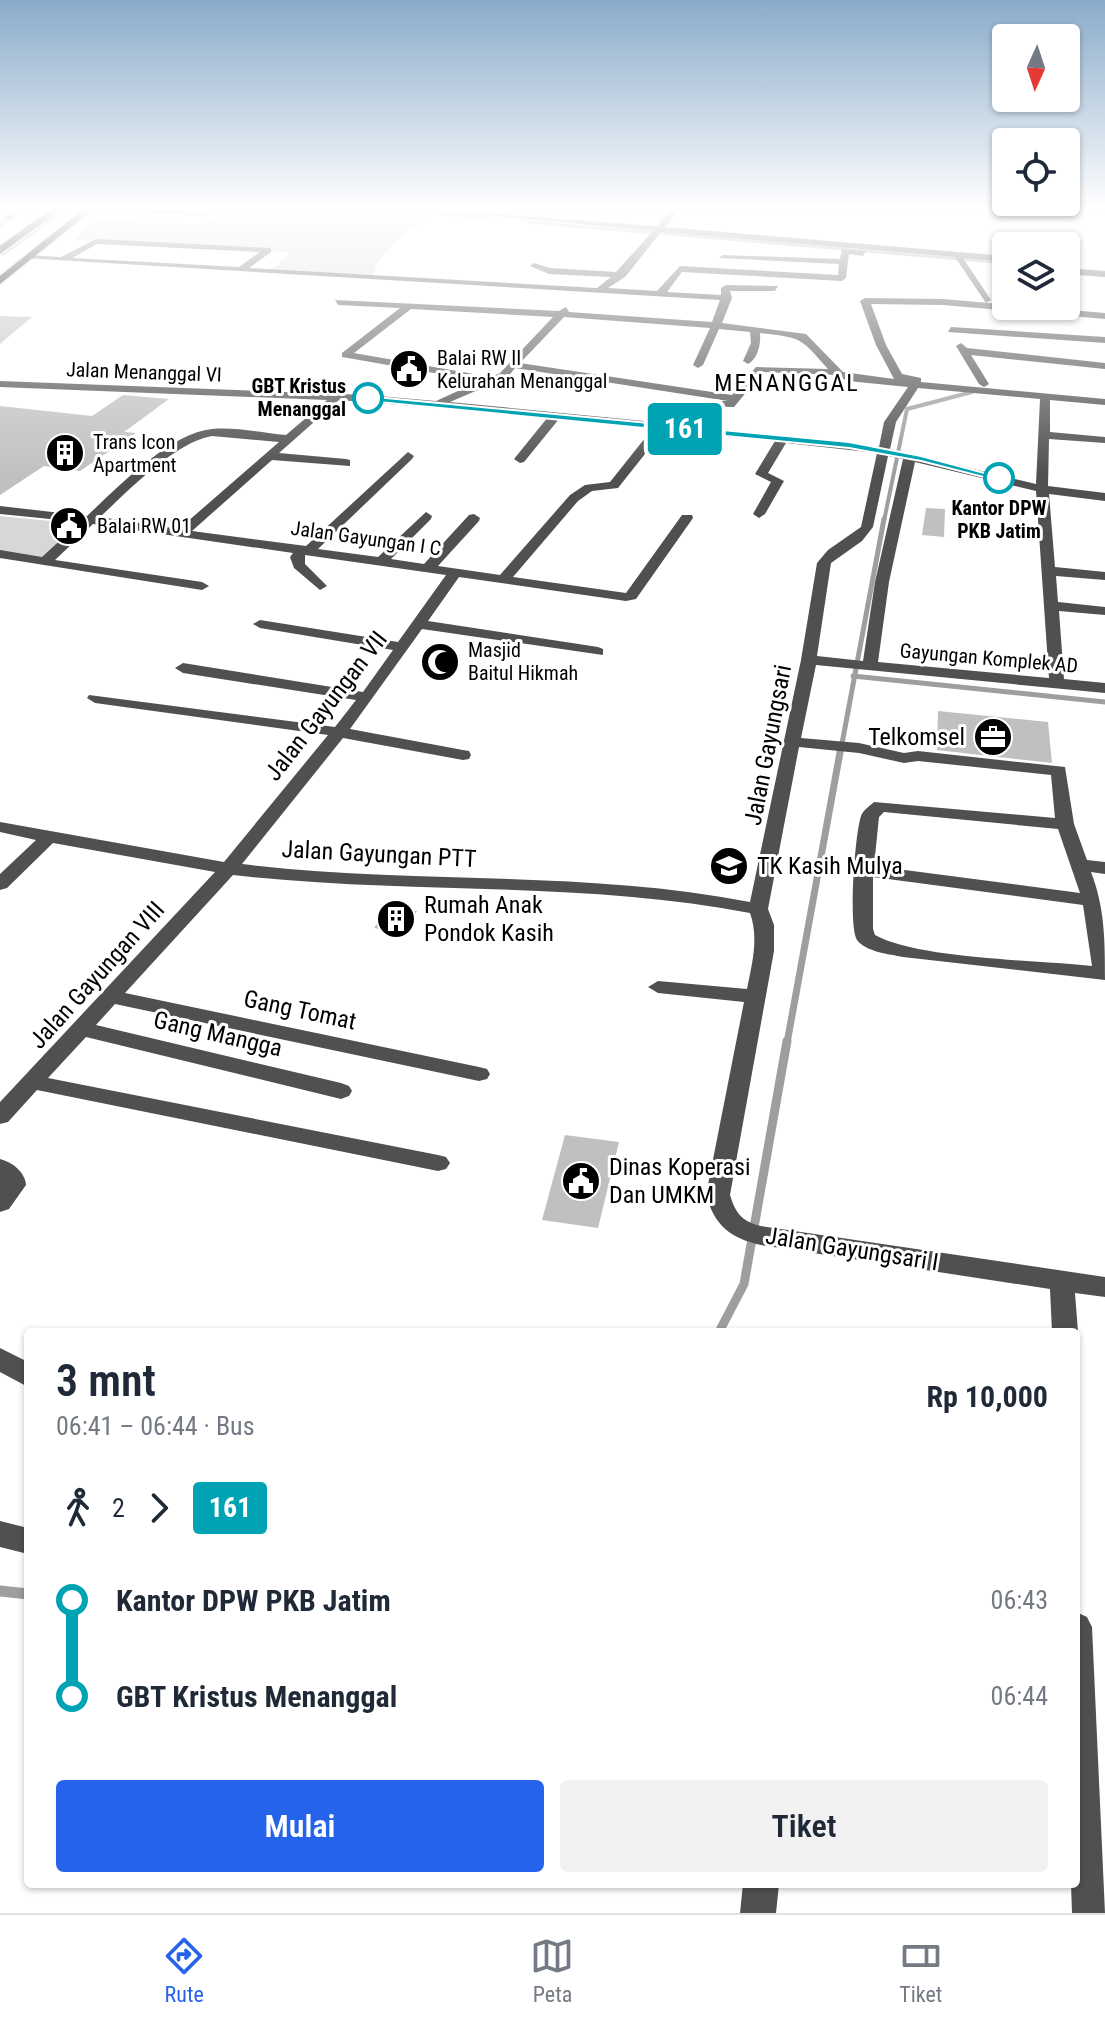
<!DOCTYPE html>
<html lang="id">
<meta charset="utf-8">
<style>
body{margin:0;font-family:"Roboto Condensed",sans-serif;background:#f2f2f3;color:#1f2937;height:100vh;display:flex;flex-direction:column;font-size:30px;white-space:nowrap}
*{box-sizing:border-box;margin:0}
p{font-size:26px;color:#747a83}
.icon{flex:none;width:44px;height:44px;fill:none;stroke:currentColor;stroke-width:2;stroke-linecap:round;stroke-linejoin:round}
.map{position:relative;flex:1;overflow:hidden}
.details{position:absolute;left:24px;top:1328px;width:1056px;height:560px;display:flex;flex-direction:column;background:#fff;border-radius:8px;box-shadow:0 2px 6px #0004}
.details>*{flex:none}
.badge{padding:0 16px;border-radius:6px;font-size:28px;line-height:52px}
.needle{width:52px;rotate:183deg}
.controls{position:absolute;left:992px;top:24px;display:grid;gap:16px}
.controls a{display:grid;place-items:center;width:88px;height:88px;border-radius:8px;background:#fff;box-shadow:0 2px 6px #0004;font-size:40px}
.map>.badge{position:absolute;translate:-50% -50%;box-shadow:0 0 0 4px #fff}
.legs{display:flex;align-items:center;gap:12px;height:88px;padding:0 32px;font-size:26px}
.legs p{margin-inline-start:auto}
.headline{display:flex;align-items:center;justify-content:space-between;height:136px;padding:0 32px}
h1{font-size:44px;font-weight:600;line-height:60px}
.primary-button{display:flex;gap:16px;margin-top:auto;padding:16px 32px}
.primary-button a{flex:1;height:92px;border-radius:8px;background:#2563eb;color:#fff;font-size:32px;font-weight:600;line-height:92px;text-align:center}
.primary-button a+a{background:#f2f2f3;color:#1f2937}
ul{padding:0 32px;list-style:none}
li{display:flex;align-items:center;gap:28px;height:96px;font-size:30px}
li i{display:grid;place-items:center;width:12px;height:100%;margin:0 10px;background:currentColor}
li i::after{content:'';width:20px;height:20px;margin:-10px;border:6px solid;border-radius:50%;background:#fff}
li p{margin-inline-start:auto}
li:first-child i{background:linear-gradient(#0000 50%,currentColor 0)}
li:last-child i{background:linear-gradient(currentColor 50%,#0000 0)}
.menu{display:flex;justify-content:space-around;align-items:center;height:112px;border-top:2px solid #e0e1e3;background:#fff;font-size:22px;color:#747a83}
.menu a{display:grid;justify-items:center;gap:4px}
.menu .current{color:#2563eb}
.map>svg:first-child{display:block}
.green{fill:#d7d7d7}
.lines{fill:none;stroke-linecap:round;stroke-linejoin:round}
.stream-far5{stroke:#9e9e9e;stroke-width:3}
.stream-far4{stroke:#9e9e9e;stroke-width:4}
.stream-far3{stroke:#9e9e9e;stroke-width:5}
.stream-far2{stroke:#9e9e9e;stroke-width:7}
.stream-far1{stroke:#9e9e9e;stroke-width:9}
.stream{stroke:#9e9e9e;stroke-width:11}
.building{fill:#c0c0c0}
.highway-casing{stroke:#dbdbdb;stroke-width:3}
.minor{fill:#505050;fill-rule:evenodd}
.highway{fill:#000;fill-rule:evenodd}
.rail-casing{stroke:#000;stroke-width:4}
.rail{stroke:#fff;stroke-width:3;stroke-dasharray:8;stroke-linecap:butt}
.line-1{fill:#00a3b4;stroke:#fff;stroke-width:2}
.stop-1-dot{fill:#fff;stroke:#00a3b4;stroke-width:4}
.labels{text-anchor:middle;stroke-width:6;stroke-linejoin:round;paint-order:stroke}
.far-poi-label{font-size:20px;fill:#000;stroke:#fff;text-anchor:start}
.far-street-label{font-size:20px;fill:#000;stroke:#fff}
.far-stop-label{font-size:20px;font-weight:bold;fill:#000;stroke:#fff;text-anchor:end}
.far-quarter-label{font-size:24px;letter-spacing:2px;fill:#000;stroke:#fff}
.street-label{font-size:24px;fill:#000;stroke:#fff}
.poi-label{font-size:24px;fill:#000;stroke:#fff;text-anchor:start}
</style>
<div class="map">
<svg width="1105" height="1913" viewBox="0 0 1105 1913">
<rect width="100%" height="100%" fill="#fff"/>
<g class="green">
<polygon points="301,207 346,207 433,215 402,235 374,266 378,268 372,275 271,271 291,252 75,240 86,226 102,220 204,225 229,208 272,211 268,214 287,216"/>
<polygon points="0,516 61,522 54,530 72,533 42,560 0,552"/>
</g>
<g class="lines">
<g class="stream-far5">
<polyline points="356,207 489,218"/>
<polyline points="528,222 1006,263"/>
<polyline points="3,254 68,207"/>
</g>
<polyline class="stream-far4" points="884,521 907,409 972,392"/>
<g class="stream-far3">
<polyline points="853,676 1105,702"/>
<polyline points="841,749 884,519"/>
</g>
<polyline class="stream-far2" points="787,1043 841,747"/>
<polyline class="stream-far1" points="719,1332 744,1284 787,1041"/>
<polyline class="stream" points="0,1591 28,1594"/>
</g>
<g class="building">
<polygon points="0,316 32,317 0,344"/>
<polygon points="123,395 169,399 124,432 136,433 80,471 44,466 0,495 0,406 92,416"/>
<polygon points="926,508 945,509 944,537 922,535"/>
<polygon points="938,711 1048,722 1052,763 937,750"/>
<polygon points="722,855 740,857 736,877 717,875"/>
<polygon points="388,906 417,911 403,933 374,928"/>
<polygon points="565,1135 619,1142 598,1228 542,1220"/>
</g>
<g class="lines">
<g class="highway-casing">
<g id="highway">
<polygon points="54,207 64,207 0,254 0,246"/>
<polygon points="86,207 96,207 0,284 0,276"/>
</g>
</g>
<g class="minor">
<polygon points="112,207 208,212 212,214 208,216 113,211 109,209"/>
<path d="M400,207l257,19 14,-16 -24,-3 216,1 3,4 -186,-2 -15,17 341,29v6l-43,-4 28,42 -5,3 -31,-46 -294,-25 -36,45 -17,11 49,3 23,-25 158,9 1,-11 -120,-6 4,-3 117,4 2,-10 24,2 -3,5 -14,-2 -3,24 -4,3 -160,-9 -15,20 54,3v-7l5,-3 52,1 -3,5h-45l2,7 -10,25 84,11 37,38 51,7 -18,-34 -16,-44 5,-3 78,1 162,14v6l-162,-14 -72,-1 15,41 16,29 19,4v4l184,17v6l-55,-5v32l55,5v6l-56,-4 -1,47 57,7v8l-56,-7 6,73 50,5v8l-49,-4 2,26 47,5v8l-46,-4 5,68 41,4v10l-289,-28 -15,73 58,5 45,10 14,-2 147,16 9,57 13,36 18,2v12l-14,-2c14,36 14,70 14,108l-202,-23c-14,-3 -37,-5 -46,-17 -9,-14 -2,-107 4,-124 2,-6 9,-10 13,-14l181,16 -4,-43 -133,-14 -14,2 -45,-10 -60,-6 -31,162 6,16v26l-44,244c5,17 12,27 31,31l344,51v20l-30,-4 3,39 -2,4v-4h-24l-2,-43 -289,-44c-31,-7 -46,-19 -55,-50l38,-193 -86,-9 -10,-6 10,-6 89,8c5,-25 12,-51 3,-76 -171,-33 -345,-18 -517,-38l-108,118 354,74 8,2 3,5 -3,5 -8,2 -364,-77 -19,21 245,58 8,3 3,5 -3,5 -8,3 -255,-62 -38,41 390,77 8,2 4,6 -4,6 -8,2 -401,-81 -29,32 -8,2v-22l215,-230 -162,-29 -46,45 -7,2v-16l36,-34 -36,-8v-10l224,40 104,-127 -233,-32 -8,-5 2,-3 246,32 21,-27 -173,-27 -8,-5 8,-5 180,29 30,-42 -133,-22 -7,-4 7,-4 138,22 48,-67 -141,-20v9l22,22 -7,4 -26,-22 -4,-11 3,-4 -200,-29 -38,36 147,22 7,4 -7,4 -202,-32v-8l42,7 38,-35 -80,-8v-8l87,10c31,-29 83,-83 125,-87 25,-2 50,4 74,6l41,-35 -327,-13v-6l368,14 68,6 44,-20 -138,-24v-4l58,-45 -62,-3 -3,-5 224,11 7,-4 3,5 143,10 8,-22 -696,-42 4,-3 33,2 35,-18 175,9v4l-22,16 348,20 14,-11 -62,-3 -19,-8 4,-3 16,5 66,4 37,-41zM97,244l163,8 -21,15 -167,-9zM411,309l142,8 -53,56 -9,4 -137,-24zM564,317l146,11 -17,37 5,3 5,-3 16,-36 31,3 1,11 -8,18 5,3c10,-5 13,-20 12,-31 42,5 40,4 68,36l-72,-2 -24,28 -212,-32zM515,368l213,33h-32l-21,23 -225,-22 58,-25zM763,372l72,3 13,6 60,6 -24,35 -5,25 -193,-22 17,-19 31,1zM918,388l122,11 -4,85 -146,-35 6,-27zM339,400l209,17 -34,42 6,4 4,-1 35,-43 94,9 -43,54 -25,3 -15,10 -70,80 -62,-9 41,-45 1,-3 -6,-4 -5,1 -45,49 -33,-5 40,-40 1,-3 -6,-4 -48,45 -60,-8 94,-90 2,-3 -6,-4 -102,94 -114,-15 80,-71 78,6v-6l-4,-1 -67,-6zM664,430l111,11 -20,33 16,8 -18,32 6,4 6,-4 19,-33 -16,-8 18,-30 91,10 -16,74 -33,23 -11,13 -16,97 -51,242c-168,-33 -339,-17 -508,-38l101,-126 120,22 6,-1 2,-4 -2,-4 -6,-1 -113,-21 72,-100 181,26v-6l-5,-2 -170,-26 31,-44 167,24 10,-2 57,-81 -1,-3h-10l-56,78 -113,-16 65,-76 14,-10 26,-3zM212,436l67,6 -100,87 -79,-12c27,-25 75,-75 112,-81zM888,456l15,3 -28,123 -12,79 -46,-5 14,-93 31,-22 11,-14zM915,462l121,29 13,187 -171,-16 11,-80zM884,812l174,17 22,64 -206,-27 5,-49zM873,877l210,28 9,61c-54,-6 -174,-7 -217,-31l-2,-6z"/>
<polygon points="1066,268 1105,271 1105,277 1066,274"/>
<polygon points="951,327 1105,337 1105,343 948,332"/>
<polygon points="961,343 967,348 1105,363 1105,369 971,355 989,384 984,387 979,384 956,346"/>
<path d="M0,1159c12,3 25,13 26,26l-17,24 -9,3z"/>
<polygon points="0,1348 28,1362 28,1387 0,1372"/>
<polygon points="0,1521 28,1528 28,1554 0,1547"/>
<polygon points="1076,1612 1087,1617 1092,1627 1105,1913 1072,1913 1071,1884 1076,1884"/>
<polygon points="743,1884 779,1884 776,1913 740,1913"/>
</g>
<use href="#highway" class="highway"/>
<g class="rail-casing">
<polyline id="rail" points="0,224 24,207"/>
</g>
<use href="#rail" class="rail"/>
</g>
<linearGradient id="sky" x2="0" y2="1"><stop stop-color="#8aabca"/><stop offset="0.44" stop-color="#fff"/><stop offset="1" stop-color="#fff" stop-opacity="0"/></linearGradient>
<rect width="1105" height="474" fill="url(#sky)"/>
<polygon class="line-1" points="365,396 849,442 921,456 1003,478 999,481 921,461 849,448 368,401"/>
<defs>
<g id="civic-disc" transform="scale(2)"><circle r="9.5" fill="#000" stroke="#fff"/><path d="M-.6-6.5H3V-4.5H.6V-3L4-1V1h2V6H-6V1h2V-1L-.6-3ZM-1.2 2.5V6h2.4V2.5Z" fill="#fff"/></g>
<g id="building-disc" transform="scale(2)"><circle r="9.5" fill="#000" stroke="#fff"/><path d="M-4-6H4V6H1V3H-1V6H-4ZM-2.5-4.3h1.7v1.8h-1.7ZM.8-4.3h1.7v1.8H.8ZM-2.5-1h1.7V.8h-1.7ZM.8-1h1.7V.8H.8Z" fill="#fff"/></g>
<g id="mosque-disc" transform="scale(2)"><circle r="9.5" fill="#000" stroke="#fff"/><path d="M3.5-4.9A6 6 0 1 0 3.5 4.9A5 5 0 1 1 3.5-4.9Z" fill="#fff"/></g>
<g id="office-disc" transform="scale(2)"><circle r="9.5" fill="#000" stroke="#fff"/><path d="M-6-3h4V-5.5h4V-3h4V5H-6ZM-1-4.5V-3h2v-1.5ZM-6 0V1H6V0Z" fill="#fff"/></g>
<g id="school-disc" transform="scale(2)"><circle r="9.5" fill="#000" stroke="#fff"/><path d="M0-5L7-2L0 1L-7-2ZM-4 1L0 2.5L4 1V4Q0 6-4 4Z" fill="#fff"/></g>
</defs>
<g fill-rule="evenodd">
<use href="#civic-disc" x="409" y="369"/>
<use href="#building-disc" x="65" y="453"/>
<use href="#civic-disc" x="69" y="526"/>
<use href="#mosque-disc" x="440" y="662"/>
<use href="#office-disc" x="993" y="737"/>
<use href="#school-disc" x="729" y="866"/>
<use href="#building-disc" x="396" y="919"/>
<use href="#civic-disc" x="581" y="1181"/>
</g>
<g class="stop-1-dot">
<circle cx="368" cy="398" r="14"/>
<circle cx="999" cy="478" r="14"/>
</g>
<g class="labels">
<g class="far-poi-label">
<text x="437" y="365">Balai RW II<tspan x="437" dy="23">Kelurahan Menanggal</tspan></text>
<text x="93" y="449">Trans Icon<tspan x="93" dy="23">Apartment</tspan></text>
<text x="97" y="533">Balai RW 01</text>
<text x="468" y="657">Masjid<tspan x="468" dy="23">Baitul Hikmah</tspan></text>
</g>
<g class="far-street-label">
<text transform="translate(144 372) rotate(2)" y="7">Jalan Menanggal VI</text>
<text transform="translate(366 538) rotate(8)" y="7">Jalan Gayungan I C</text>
<text transform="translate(989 658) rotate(5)" y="7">Gayungan Komplek AD</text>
</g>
<g class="far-stop-label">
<text x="346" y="393">GBT Kristus<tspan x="346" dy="23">Menanggal</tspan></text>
<text x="999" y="515" text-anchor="middle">Kantor DPW<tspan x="999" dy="23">PKB Jatim</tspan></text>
</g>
<g class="far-quarter-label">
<text x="787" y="391">MENANGGAL</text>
</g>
<g class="street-label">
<text transform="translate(326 706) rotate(-52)" y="8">Jalan Gayungan VII</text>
<text transform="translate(768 745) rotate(-79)" y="8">Jalan Gayungsari</text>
<text transform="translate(379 854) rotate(3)" y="8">Jalan Gayungan PTT</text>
<text transform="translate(97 975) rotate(-48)" y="8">Jalan Gayungan VIII</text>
<text transform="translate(300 1010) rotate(12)" y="8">Gang Tomat</text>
<text transform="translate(218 1034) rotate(13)" y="8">Gang Mangga</text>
<text transform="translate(852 1249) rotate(9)" y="8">Jalan Gayungsari I</text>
</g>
<g class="poi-label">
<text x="965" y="745" text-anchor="end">Telkomsel</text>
<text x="757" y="874">TK Kasih Mulya</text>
<text x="424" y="913">Rumah Anak<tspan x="424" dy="28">Pondok Kasih</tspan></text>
<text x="609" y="1175">Dinas Koperasi<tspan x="609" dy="28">Dan UMKM</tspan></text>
</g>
</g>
</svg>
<div class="controls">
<a><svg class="needle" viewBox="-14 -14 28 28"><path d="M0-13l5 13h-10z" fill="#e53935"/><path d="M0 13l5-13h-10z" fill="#747a83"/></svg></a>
<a><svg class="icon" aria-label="locate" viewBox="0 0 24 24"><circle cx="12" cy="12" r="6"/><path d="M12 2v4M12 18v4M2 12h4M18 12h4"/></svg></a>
<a><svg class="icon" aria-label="layers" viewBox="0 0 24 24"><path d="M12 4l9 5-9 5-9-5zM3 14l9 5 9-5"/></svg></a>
</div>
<b class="badge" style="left:685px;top:429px;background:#00a3b4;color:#fff">161</b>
<section class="details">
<div class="headline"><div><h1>3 mnt</h1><p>06:41 – 06:44 · Bus</p></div><b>Rp 10,000</b></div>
<div class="legs"><svg class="icon" aria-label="walk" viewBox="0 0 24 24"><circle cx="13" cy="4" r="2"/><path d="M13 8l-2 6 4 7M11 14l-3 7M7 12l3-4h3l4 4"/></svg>2<svg class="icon" aria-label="forward" viewBox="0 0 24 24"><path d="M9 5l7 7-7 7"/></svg><b class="badge" style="background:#00a3b4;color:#fff">161</b></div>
<ul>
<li><i style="color:#00a3b4"></i><b>Kantor DPW PKB Jatim</b><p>06:43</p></li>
<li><i style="color:#00a3b4"></i><b>GBT Kristus Menanggal</b><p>06:44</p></li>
</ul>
<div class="primary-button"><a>Mulai</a><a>Tiket</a></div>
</section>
</div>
<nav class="menu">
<a class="current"><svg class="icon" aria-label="directions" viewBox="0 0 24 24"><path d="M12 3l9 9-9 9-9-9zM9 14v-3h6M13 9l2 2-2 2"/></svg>Rute</a>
<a><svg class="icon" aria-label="map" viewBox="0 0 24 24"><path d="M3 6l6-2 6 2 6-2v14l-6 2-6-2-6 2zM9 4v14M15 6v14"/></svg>Peta</a>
<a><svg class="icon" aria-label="tickets" viewBox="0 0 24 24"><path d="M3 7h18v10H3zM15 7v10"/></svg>Tiket</a>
</nav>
